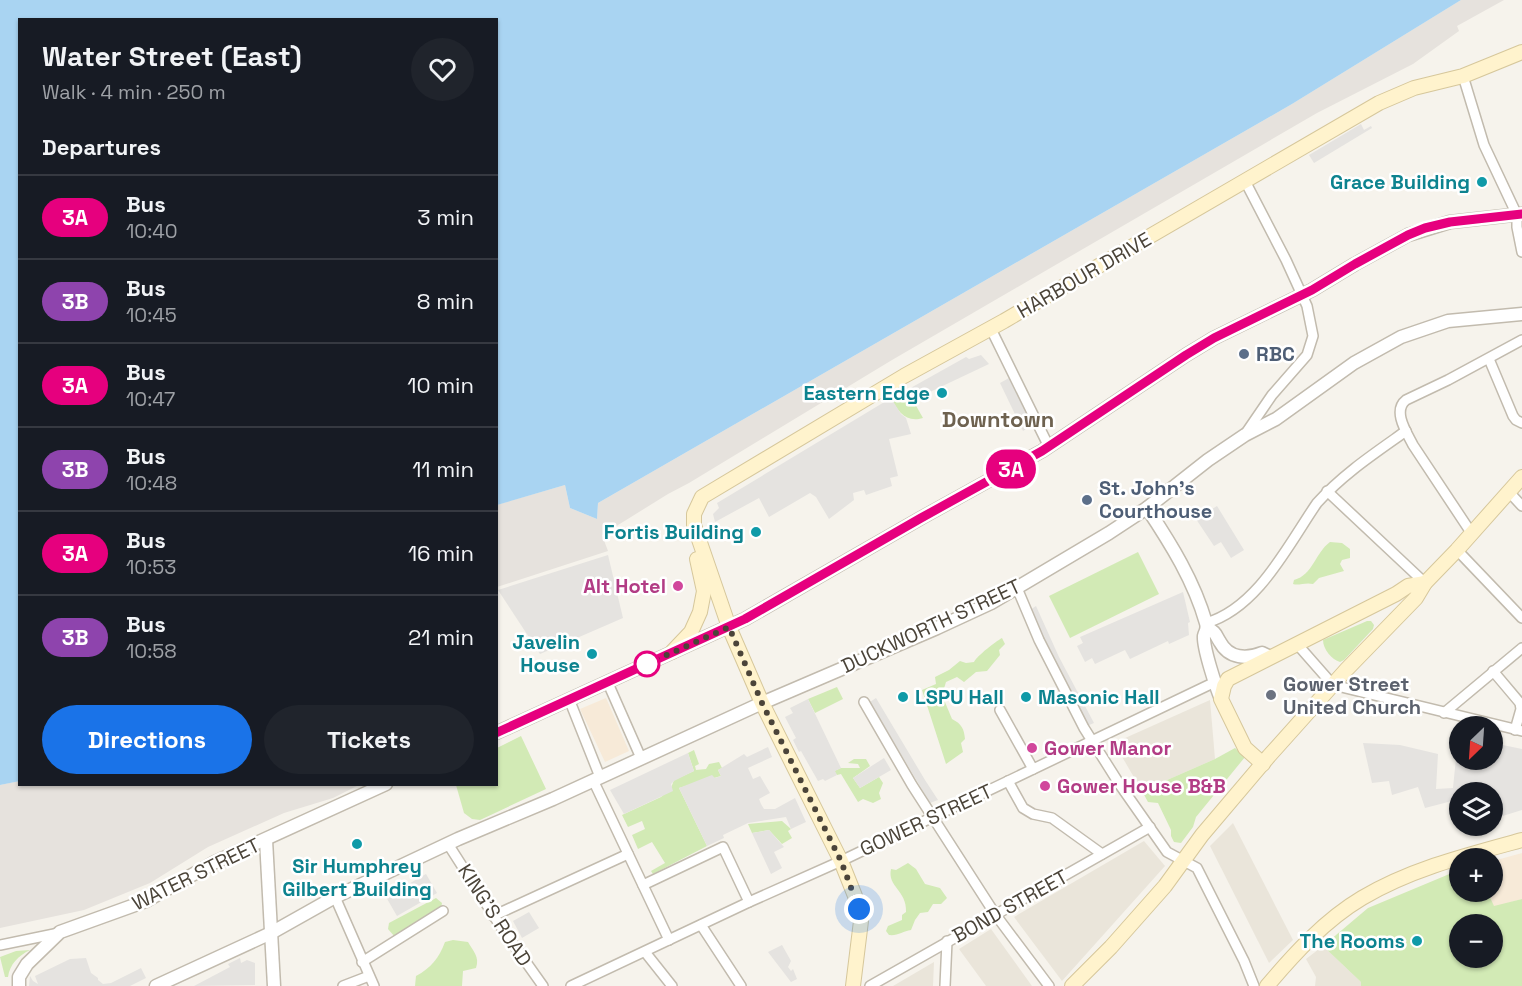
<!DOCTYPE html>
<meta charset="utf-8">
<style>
body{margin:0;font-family:"Space Grotesk",sans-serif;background:#20242c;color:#f1f3f6;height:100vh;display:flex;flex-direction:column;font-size:22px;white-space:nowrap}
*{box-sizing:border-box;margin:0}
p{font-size:20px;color:#9ea1a6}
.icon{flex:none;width:33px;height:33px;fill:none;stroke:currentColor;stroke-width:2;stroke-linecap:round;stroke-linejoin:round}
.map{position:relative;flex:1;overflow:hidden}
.details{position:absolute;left:18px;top:18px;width:480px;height:768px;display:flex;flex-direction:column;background:#171b24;border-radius:0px;box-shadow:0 2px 4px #0004}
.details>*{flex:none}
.badge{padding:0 12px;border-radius:20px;font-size:21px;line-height:39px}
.needle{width:39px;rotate:205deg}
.buttons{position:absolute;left:1449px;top:716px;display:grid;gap:12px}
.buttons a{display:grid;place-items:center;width:54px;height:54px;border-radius:50%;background:#171b24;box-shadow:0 2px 4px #0004;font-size:30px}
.you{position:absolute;width:30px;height:30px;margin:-15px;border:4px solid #fff;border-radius:50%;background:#1a73e8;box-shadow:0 0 0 9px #1a73e833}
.map>.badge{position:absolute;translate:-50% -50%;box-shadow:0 0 0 3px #fff}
h2{padding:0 24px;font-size:22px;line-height:54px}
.round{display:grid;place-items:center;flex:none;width:63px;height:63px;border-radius:32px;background:#20242c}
.head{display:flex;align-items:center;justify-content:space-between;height:102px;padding:0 24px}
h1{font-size:28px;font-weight:700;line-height:45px}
.button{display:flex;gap:12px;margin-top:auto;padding:12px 24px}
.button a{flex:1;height:69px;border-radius:36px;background:#1a73e8;color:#fff;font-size:24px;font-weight:700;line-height:69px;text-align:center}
.button a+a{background:#20242c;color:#f1f3f6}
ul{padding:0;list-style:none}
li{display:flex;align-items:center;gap:18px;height:84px;padding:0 24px;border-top:2px solid #363941}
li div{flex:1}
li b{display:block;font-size:22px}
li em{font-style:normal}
li .badge{min-width:66px;font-weight:700;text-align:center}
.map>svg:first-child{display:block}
.residential{fill:#eae5da}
.commercial{fill:#f7ead8}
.industrial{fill:#e6e2dd}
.green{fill:#d2eab5;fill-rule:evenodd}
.parking{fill:#e5e3e0}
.water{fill:#a9d4f2}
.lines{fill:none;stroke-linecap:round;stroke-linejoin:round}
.minor-casing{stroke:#c2bbae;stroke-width:12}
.tertiary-casing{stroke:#c2bbae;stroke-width:15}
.secondary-casing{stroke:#d6c79b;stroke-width:16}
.minor{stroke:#fff;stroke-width:9}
.tertiary{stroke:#fff;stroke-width:12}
.secondary{stroke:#fff3cd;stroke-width:14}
.line-casing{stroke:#fff;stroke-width:14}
.line{stroke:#e6007e;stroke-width:9}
.walk{stroke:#4b4439;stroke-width:6;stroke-dasharray:0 10.8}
.culture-dot{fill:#0f9aa8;stroke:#fff;stroke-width:2}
.service-dot{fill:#5c6f8a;stroke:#fff;stroke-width:2}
.hotel-dot{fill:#d1479c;stroke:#fff;stroke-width:2}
.stop-dot{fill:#fff;stroke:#e6007e;stroke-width:3}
.worship-dot{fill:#6b7280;stroke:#fff;stroke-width:2}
.labels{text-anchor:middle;stroke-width:5;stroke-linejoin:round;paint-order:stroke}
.culture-label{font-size:20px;font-weight:bold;fill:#0d838f;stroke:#fff;text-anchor:end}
.street-label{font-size:20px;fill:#4b4439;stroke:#fff}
.service-label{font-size:20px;font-weight:bold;fill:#4e5e75;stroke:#fff;text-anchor:start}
.hotel-label{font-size:20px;font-weight:bold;fill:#b23c85;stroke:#fff;text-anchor:start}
.worship-label{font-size:20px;font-weight:bold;fill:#5b616d;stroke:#fff;text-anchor:start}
.quarter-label{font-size:22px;font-weight:bold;fill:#6e6250;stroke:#fff}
</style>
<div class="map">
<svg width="1522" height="986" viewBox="0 0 1522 986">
<rect width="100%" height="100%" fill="#f6f3ec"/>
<g class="residential">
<polygon points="1210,700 1215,759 1142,791 1114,743"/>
<polygon points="1233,823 1293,940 1269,963 1210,846"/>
<polygon points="1144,841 1165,866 1062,981 1014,917"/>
<polygon points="991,929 1032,986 986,986 959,949"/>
<polygon points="1323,946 1361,982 1361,986 1315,986 1316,977 1306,959"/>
<polygon points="934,962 933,986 892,986 893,986"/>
</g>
<g class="commercial">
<polygon points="606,698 629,751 605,762 580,709"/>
<polygon points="1522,853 1522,899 1494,907 1487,891 1492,891 1493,861"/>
</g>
<g class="industrial">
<polygon points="1461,0 1504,0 1457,26 1459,31 1413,64 1317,113 892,360 689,483 668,494 602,535 608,551 497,587 496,505 565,485 570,508 597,519 598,503 1292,104"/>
<polygon points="19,781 20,784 359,785 333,798 284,813 208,847 150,883 84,910 0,928 0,785"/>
</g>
<g class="green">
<path d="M907,390l16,28c-17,5 -25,-6 -32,-20z"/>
<path d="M1330,542l12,1 8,6v9l-8,2 -2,4 4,7 -25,7 -6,6c-8,-2 -14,2 -20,0l1,-4c19,-5 21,-27 36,-38z"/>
<polygon points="1138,552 1159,594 1070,638 1049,596"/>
<path d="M1367,621h4l3,4 -1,4 -29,31 -4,2c-8,-2 -17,-13 -17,-22z"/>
<path d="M1002,638l3,6 -6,6 1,5 -13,16 -11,1 -12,10 -7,-5 -11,5 -4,13 10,24c10,5 12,10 13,20l-4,4 2,9 -17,12 -24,-74 14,-6 -1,-7 14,-7 11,-9 6,2 8,-1c4,-7 21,-20 28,-24z"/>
<polygon points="837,687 843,699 815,713 808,699"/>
<polygon points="521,736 546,789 480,820 472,819 464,813 456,785 496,784 497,748"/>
<polygon points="1235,748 1245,757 1196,817 1193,827 1181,843 1174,842 1171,836 1171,830 1158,803 1148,802 1142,791 1215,759"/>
<polygon points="694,750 699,764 695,766 696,770 706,769 709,764 719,762 722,768 718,770 721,776 679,788 707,846 653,874 651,871 665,863 652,842 638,849 632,835 645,829 642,821 628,827 622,815 661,797 671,788 674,780 694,771 688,753"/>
<polygon points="854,759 866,759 870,766 853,778 860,788 879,777 883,783 879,793 881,799 873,803 863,799 858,802 841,774 837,775 834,771 841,768 860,768 858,764 848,763"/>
<polygon points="782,821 791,829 788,831 792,838 782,844 769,830 752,833 748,824"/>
<path d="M908,863l8,6 9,15 15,4 7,10 -6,6h-8l-5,8 -8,1 -5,7 -4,10c-8,1 -13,6 -22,5l-3,-4 2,-5 14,-6v-5l4,-3c1,-22 -19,-25 -15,-43l5,1z"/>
<path d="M1459,870l1,21h27l7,15 28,-7v87h-161v-4l-38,-36 45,-38zM1460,924h32v33h-32z"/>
<polygon points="436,898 442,903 441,908 395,937 388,929 389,923"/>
<path d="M453,940l15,2c5,9 12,15 8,26l-13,3 -1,15h-47l1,-10c15,-8 23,-18 29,-34z"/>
<path d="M30,950c-12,6 -20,14 -22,27h-3l-5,-20 16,-6z"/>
</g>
<g class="parking">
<polygon points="1361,124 1364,130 1371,126 1372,128 1314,163 1309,155"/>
<polygon points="981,355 989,364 913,400 907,390 966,357 969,359"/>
<polygon points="1009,378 1032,425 1023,431 1000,383"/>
<polygon points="891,398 901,414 906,418 911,434 889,439 898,476 890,478 892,486 866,495 864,490 853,493 854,500 829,519 816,497 810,493 769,517 759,498 715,522 713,514 719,508 717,503"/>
<polygon points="1217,506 1244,550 1231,558 1221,542 1214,546 1196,519"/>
<polygon points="608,555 623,618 540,654 498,590"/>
<polygon points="1183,592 1190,622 1188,623 1189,635 1169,644 1168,641 1130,659 1125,650 1095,664 1092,658 1085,662 1077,646 1083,643 1080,637"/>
<polygon points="1036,606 1059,657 1094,723 1087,726 1053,660 1030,610"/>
<polygon points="876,698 925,780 938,800 930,803 870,702"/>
<polygon points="808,699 841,768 835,771 837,775 825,781 823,779 818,781 801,751 799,752 793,740 796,738 785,717 793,713 790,708"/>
<polygon points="1458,738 1460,759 1492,759 1493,743 1522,749 1522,810 1493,819 1492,792 1460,792 1459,811 1452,801 1425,808 1418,787 1392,795 1389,781 1372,783 1363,743 1400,745 1438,754 1436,789 1453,788"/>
<polygon points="768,747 772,757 748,768 753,779 760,776 770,793 759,799 761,804 764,809 775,809 795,798 806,822 791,829 786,817 748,823 723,835 724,838 707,846 679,788 712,775 715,778 721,776 718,770 744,754 747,757"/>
<polygon points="688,753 694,771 674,781 671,784 673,791 624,814 610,790"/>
<polygon points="884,758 891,770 860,788 853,778"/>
<polygon points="769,830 784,847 774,852 782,868 771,874 752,833"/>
<polygon points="426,874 437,893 397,916 386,897"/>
<polygon points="529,912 539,928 522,938 513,921"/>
<polygon points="782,945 791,961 788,967 791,971 793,969 797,979 791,982 768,952"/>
<polygon points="86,958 91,973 98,978 98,980 103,984 111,983 141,968 146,978 130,986 29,986 30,976 33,981 38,984 35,976 70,959"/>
<polygon points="240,958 241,963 247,960 255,963 255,985 194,986 230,967 228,964"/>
</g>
<polygon class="water" points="0,0 1461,0 1292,104 598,503 597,519 570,508 565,485 497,505 496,20 20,20 20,781 0,785"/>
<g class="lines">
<g class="minor-casing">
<g id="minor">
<polyline points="1463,76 1484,145 1517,215 1517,227 1522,252"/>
<polyline points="1245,181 1286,260 1307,306 1313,336 1307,355 1272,395 1246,433"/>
<polyline points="991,329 1049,447"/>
<polyline points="1489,359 1513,416 1516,420 1522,423"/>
<polyline points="1327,491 1425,583"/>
<polyline points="1509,492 1522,506"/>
<path d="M1472,534l-59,-89c-6,-12 -21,-34 -7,-45l42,-20 74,-40"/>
<polyline points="1457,550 1522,618"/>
<polyline points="1017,588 1039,640 1084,728 1120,785 1167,852 1197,868 1244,961 1254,986"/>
<path d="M1206,623c52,-15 82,-78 111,-120 26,-29 58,-50 89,-72"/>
<polyline points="1297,644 1333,685 1522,731"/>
<polyline points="1493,671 1520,703 1521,709 1515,730"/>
<polyline points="607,681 641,758"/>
<polyline points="569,699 600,777"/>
<polyline points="864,702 912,785 995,914 1049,986"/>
<polyline points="1000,710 1033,769"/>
<polyline points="1444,713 1522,648"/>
<polyline points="593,780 669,940"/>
<polyline points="1008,781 1023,808 1033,814 1052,818 1102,854"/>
<polyline points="448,844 501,927 543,986"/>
<polyline points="643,885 723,847 749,902"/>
<polyline points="335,897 374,986"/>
<polyline points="493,916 628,854"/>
<polyline points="701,925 741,986"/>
<polyline points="0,945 59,933"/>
<polyline points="645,952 672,986"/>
<polyline points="362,962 443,911"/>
<polyline points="343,986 369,976"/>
<polyline points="571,986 749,902 841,861 1215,682"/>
<polyline points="870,986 1150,827"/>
<polyline points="945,986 947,941"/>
</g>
</g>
<g class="tertiary-casing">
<g id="tertiary">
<path d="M1147,508c24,36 47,73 59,115 2,7 -1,8 -2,13 -1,12 12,51 17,63"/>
<path d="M1207,628c9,4 8,6 13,14 9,17 27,17 42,11l8,4"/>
<polyline points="496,733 745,619 921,518 1042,451 1186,355 1214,338 1312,290 1355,264 1408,235 1450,222 1522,214"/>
<polyline points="266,840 274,986"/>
<polyline points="19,986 19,977 27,964 60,932 146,901 215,862 386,784"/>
<polyline points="156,986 271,933 335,897 458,839 553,799 762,703 937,628 991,603 1109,533 1147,508 1208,460 1245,435 1276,419 1354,363 1401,337 1448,321 1522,314"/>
</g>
</g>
<g class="secondary-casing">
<g id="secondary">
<polyline points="672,652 691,632 700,612 704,591 697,559"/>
<polyline points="1263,764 1245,748 1221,699 1224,686 1228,679 1396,594 1408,586 1425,583"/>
<polyline points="853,986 861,921 855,896 841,861 762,703 729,627 694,525 694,514 702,497 904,376 1004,321 1379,103 1414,88 1463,76 1522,52"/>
<polyline points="1072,986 1111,947 1165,886 1202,835 1269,756 1346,670 1416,598 1425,583 1457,550 1522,477"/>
<path d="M1267,986c27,-32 58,-66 95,-88 49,-29 105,-43 160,-58"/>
</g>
</g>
<use href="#minor" class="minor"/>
<use href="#tertiary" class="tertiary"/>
<use href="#secondary" class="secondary"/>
</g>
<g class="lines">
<g class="line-casing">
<polyline id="line" points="496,733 745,619 921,518 1042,451 1186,355 1214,338 1312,290 1355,264 1408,235 1425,228 1450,222 1522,214"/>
</g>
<use href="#line" class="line"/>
<polyline class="walk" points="647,664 729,627 762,703 841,861 859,909"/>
</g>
<g class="culture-dot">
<circle cx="1482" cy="182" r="6"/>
<circle cx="942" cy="393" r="6"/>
<circle cx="756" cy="532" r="6"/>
<circle cx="592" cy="654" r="6"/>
<circle cx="903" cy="697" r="6"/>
<circle cx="1026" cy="697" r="6"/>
<circle cx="357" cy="844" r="6"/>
<circle cx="1417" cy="941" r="6"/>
</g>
<g class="service-dot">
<circle cx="1244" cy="354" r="6"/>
<circle cx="1087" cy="500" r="6"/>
</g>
<g class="hotel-dot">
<circle cx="678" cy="586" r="6"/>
<circle cx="1032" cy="748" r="6"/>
<circle cx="1045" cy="786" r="6"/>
</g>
<circle class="stop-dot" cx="647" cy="664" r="12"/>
<circle class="worship-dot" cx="1271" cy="695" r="6"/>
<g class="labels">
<g class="culture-label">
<text x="1470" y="189">Grace Building</text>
<text x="930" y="400">Eastern Edge</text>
<text x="744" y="539">Fortis Building</text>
<text x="580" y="649">Javelin<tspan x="580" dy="23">House</tspan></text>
<text x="915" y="704" text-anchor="start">LSPU Hall</text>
<text x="1038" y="704" text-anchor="start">Masonic Hall</text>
<text x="357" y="873" text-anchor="middle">Sir Humphrey<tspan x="357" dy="23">Gilbert Building</tspan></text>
<text x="1405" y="948">The Rooms</text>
</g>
<g class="street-label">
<text transform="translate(1084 275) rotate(-30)" y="7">HARBOUR DRIVE</text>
<text transform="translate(931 626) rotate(-25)" y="7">DUCKWORTH STREET</text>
<text transform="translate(926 820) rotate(-25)" y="7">GOWER STREET</text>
<text transform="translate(196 874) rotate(-26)" y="7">WATER STREET</text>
<text transform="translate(1010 906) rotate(-29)" y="7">BOND STREET</text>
<text transform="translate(495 915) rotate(57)" y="7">KING'S ROAD</text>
</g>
<g class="service-label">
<text x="1256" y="361">RBC</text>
<text x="1099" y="495">St. John's<tspan x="1099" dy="23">Courthouse</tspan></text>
</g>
<g class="hotel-label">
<text x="666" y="593" text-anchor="end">Alt Hotel</text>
<text x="1044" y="755">Gower Manor</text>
<text x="1057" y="793">Gower House B&amp;B</text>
</g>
<g class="worship-label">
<text x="1283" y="691">Gower Street<tspan x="1283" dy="23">United Church</tspan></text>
</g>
<g class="quarter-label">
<text x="998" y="427">Downtown</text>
</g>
</g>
</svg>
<div class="buttons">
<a><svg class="needle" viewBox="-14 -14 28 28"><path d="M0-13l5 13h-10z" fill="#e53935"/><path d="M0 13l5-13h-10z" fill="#9ea1a6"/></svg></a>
<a><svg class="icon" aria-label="layers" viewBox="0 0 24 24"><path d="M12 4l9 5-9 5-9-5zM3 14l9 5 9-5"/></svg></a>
<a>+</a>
<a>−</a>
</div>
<div class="you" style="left:859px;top:909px"></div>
<b class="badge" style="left:1011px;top:469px;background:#e6007e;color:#fff">3A</b>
<section class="details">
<div class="head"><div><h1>Water Street (East)</h1><p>Walk · 4 min · 250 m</p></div><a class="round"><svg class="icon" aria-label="heart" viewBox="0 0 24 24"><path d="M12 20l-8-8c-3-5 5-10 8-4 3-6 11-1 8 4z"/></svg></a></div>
<h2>Departures</h2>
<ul>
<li><span class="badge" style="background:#e6007e;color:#fff">3A</span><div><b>Bus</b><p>10:40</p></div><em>3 min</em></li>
<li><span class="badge" style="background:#8e44ad;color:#fff">3B</span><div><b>Bus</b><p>10:45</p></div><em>8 min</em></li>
<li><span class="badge" style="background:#e6007e;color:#fff">3A</span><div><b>Bus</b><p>10:47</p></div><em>10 min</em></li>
<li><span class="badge" style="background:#8e44ad;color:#fff">3B</span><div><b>Bus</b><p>10:48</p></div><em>11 min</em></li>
<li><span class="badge" style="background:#e6007e;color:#fff">3A</span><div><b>Bus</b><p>10:53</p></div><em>16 min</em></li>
<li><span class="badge" style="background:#8e44ad;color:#fff">3B</span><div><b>Bus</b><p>10:58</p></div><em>21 min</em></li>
</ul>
<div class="button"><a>Directions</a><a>Tickets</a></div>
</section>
</div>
